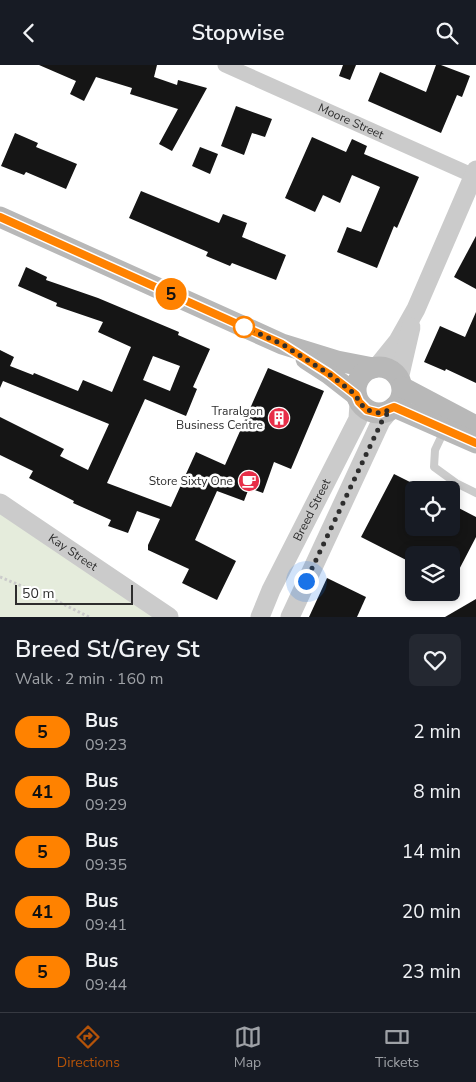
<!DOCTYPE html>
<meta charset="utf-8">
<style>
body{margin:0;font-family:"Nunito Sans",sans-serif;background:#242831;color:#f1f3f6;height:100vh;display:flex;flex-direction:column;font-size:19px;white-space:nowrap}
*{box-sizing:border-box;margin:0}
p{font-size:16px;color:#9ea1a6}
.icon{flex:none;width:28px;height:28px;fill:none;stroke:currentColor;stroke-width:2;stroke-linecap:round;stroke-linejoin:round}
.map{position:relative;height:552px;overflow:hidden}
.details{display:flex;flex-direction:column;background:#171b24;flex:1}
.details>*{flex:none}
.badge{padding:0 10px;border-radius:16px;font-size:18px;line-height:32px}
.controls{position:absolute;left:405px;top:416px;display:grid;gap:10px}
.controls a{display:grid;place-items:center;width:55px;height:55px;border-radius:8px;background:#171b24;box-shadow:0 2px 8px #0003;font-size:25px}
.scale{position:absolute;left:15px;bottom:12px;width:118px;box-sizing:border-box;padding-left:5px;border:2px solid #2e2e2e;border-top:0;font-size:14px;line-height:18px;white-space:nowrap;color:#2e2e2e;-webkit-text-stroke:4px #fff;paint-order:stroke}
.you{position:absolute;width:25px;height:25px;margin:-12px;border:4px solid #fff;border-radius:50%;background:#1a73e8;box-shadow:0 0 0 8px #1a73e833}
.map>.badge{position:absolute;translate:-50% -50%;box-shadow:0 0 0 2px #fff}
.round{display:grid;place-items:center;flex:none;width:52px;height:52px;border-radius:8px;background:#242831}
.headline{display:flex;align-items:center;justify-content:space-between;height:85px;padding:0 15px}
h1{font-size:24px;font-weight:600;line-height:38px}
ul{padding:0;list-style:none}
li{display:flex;align-items:center;gap:15px;height:60px;padding:0 15px}
li div{flex:1}
li b{display:block;font-size:19px}
li em{font-style:normal}
li .badge{min-width:55px;font-weight:700;text-align:center}
header{display:flex;justify-content:space-between;align-items:center;height:65px;padding:0 15px;background:#171b24;font-size:22px;font-weight:600}
.tabs{display:flex;justify-content:space-around;align-items:center;height:70px;border-top:1px solid #363941;background:#171b24;font-size:14px;color:#9ea1a6}
.tabs a{display:grid;justify-items:center;gap:2px}
.tabs .active{color:#b45309}
.map>svg:first-child{display:block}
.green{fill:#e5ecdc}
.building{fill:#151515;fill-rule:evenodd}
.lines{fill:none;stroke-linecap:round;stroke-linejoin:round}
.path{stroke:#cbcbcb;stroke-width:3;stroke-dasharray:2.5 2.5;stroke-linecap:butt}
.service{stroke:#cbcbcb;stroke-width:8}
.minor{stroke:#cbcbcb;stroke-width:15}
.tertiary{stroke:#cbcbcb;stroke-width:19}
.secondary{stroke:#b8b8b8;stroke-width:21}
.line-casing{stroke:#fff;stroke-width:11}
.line{stroke:#ff8200;stroke-width:8}
.walk{stroke:#2e2e2e;stroke-width:5;stroke-dasharray:0 9}
.stop-dot{fill:#fff;stroke:#ff8200;stroke-width:2.5}
.labels{text-anchor:middle;stroke-width:5;stroke-linejoin:round;paint-order:stroke}
.street-label{font-size:12px;fill:#2e2e2e;stroke:#fff}
.poi-label{font-size:12px;fill:#2e2e2e;stroke:#fff;text-anchor:end}
</style>
<header><svg class="icon" aria-label="back" viewBox="0 0 24 24"><path d="M15 5l-7 7 7 7"/></svg>Stopwise<svg class="icon" aria-label="search" viewBox="0 0 24 24"><circle cx="10" cy="10" r="6"/><path d="M15 15l6 6"/></svg></header>
<div class="map">
<svg width="476" height="552" viewBox="0 0 476 552">
<rect width="100%" height="100%" fill="#fff"/>
<polygon class="green" points="0,437 172,552 0,552"/>
<g class="building">
<polygon points="39,0 157,0 154,12 177,20 178,15 207,23 172,86 159,79 178,44 130,29 132,23 96,12 84,36 70,29 76,16"/>
<polygon points="343,0 356,0 350,15 339,11"/>
<polygon points="436,0 441,0 470,11 462,32 457,30 441,68 368,36 380,7 426,27"/>
<polygon points="236,41 272,54 265,72 252,68 244,90 221,81"/>
<polygon points="15,68 38,78 36,82 77,99 66,124 26,107 24,110 1,101"/>
<polygon points="312,72 346,87 352,74 367,81 364,89 419,112 397,163 394,161 377,203 337,187 347,162 361,167 380,122 352,110 340,138 323,130 315,147 285,133"/>
<polygon points="200,82 218,89 210,109 192,101"/>
<polygon points="141,126 219,158 223,149 247,158 242,172 286,190 276,215 232,198 230,201 206,191 208,187 129,153"/>
<polygon points="476,171 476,224 454,212"/>
<path d="M26,202l21,10 -1,3 52,18 81,34 -1,3 32,14 -17,38 4,2 -11,27 -41,-17 -38,84 64,24 25,-55 29,13 43,-97 56,23 -33,78 -17,-7 -11,31 -14,-5 -5,13 -27,-10 -22,49 41,21 -19,39 -35,-17 7,-14 -41,-19v-5l12,-26 -23,-8 -9,22 -20,-7 3,-6 -38,-17 1,-2 -45,-23 4,-7 -33,-16v-38l64,32 -4,7 28,14 21,-46 -106,-43 -3,7v-38l14,7 -4,9 23,9 1,-2 44,18 5,-11 29,12 19,-45 -33,-15 5,-10 -47,-16 1,-3 -39,-17zM153,291l27,10 -10,25 -27,-11z"/>
<polygon points="476,247 476,318 446,304 445,306 424,297 440,261 465,272"/>
<polygon points="394,409 414,419 414,462 451,462 451,439 476,452 476,472 451,520 451,490 414,490 414,499 361,472"/>
<polygon points="327,513 366,532 357,552 309,552"/>
<polygon points="476,534 476,552 445,552"/>
</g>
<g class="lines">
<polyline class="path" points="0,512 53,534 89,552"/>
<polyline class="service" points="444,366 435,385 434,402 456,418 476,428"/>
<path class="minor" id="s1" d="M225,0l251,112"/>
<g class="tertiary">
<polyline points="377,302 398,276 416,244 476,105"/>
<polyline points="399,314 411,262"/>
<path id="s2" d="M0,438l169,114"/>
<path id="s3" d="M260,552l11,-27 87,-171 1,-17"/>
<polyline points="290,552 381,356 390,345"/>
</g>
<g class="secondary">
<polyline points="0,152 282,279 337,296 373,303"/>
<polyline points="306,294 329,309 356,330"/>
<circle cx="379" cy="325" r="23"/>
<polyline points="402,322 476,361"/>
<polyline points="394,342 476,378"/>
</g>
</g>
<g class="lines">
<g class="line-casing">
<polyline id="line" points="0,152 282,279 329,309 356,330 359,337 367,345 379,348 394,342 476,378"/>
</g>
<use href="#line" class="line"/>
<polyline class="walk" points="244,262 282,279 329,309 356,330 359,337 367,345 379,348 390,345 382,356 306,516"/>
</g>
<defs>
<g id="building-disc" transform="scale(1.125)"><circle r="9.5" fill="#e72e48" stroke="#fff"/><path d="M-4-6H4V6H1V3H-1V6H-4ZM-2.5-4.3h1.7v1.8h-1.7ZM.8-4.3h1.7v1.8H.8ZM-2.5-1h1.7V.8h-1.7ZM.8-1h1.7V.8H.8Z" fill="#fff"/></g>
<g id="cafe-disc" transform="scale(1.125)"><circle r="9.5" fill="#e72e48" stroke="#fff"/><path d="M-5.5-4.5H6V0H3Q3 3.5 0 3.5H-2.5Q-5.5 3.5-5.5 0ZM3-3.2v2h1.7v-2ZM-6 4.5H4V6H-6Z" fill="#fff"/></g>
</defs>
<g fill-rule="evenodd">
<use href="#building-disc" x="279" y="353"/>
<use href="#cafe-disc" x="249" y="416"/>
</g>
<circle class="stop-dot" cx="244" cy="262" r="10"/>
<g class="labels">
<g class="street-label">
<text dy="4" stroke="none"><textPath href="#s1" startOffset="138">Moore Street</textPath></text>
<text dy="4" stroke="none"><textPath href="#s3" startOffset="119">Breed Street</textPath></text>
<text dy="4" stroke="none"><textPath href="#s2" startOffset="88">Kay Street</textPath></text>
</g>
<g class="poi-label">
<text x="263" y="350">Traralgon<tspan x="263" dy="14">Business Centre</tspan></text>
<text x="233" y="420">Store Sixty One</text>
</g>
</g>
</svg>
<div class="controls">
<a><svg class="icon" aria-label="locate" viewBox="0 0 24 24"><circle cx="12" cy="12" r="6"/><path d="M12 2v4M12 18v4M2 12h4M18 12h4"/></svg></a>
<a><svg class="icon" aria-label="layers" viewBox="0 0 24 24"><path d="M12 4l9 5-9 5-9-5zM3 14l9 5 9-5"/></svg></a>
</div>
<div class="scale">50 m</div>
<div class="you" style="left:306px;top:516px"></div>
<b class="badge" style="left:171px;top:229px;background:#ff8200;color:#111">5</b>
</div>
<section class="details">
<div class="headline"><div><h1>Breed St/Grey St</h1><p>Walk · 2 min · 160 m</p></div><a class="round"><svg class="icon" aria-label="heart" viewBox="0 0 24 24"><path d="M12 20l-8-8c-3-5 5-10 8-4 3-6 11-1 8 4z"/></svg></a></div>
<ul>
<li><span class="badge" style="background:#ff8200;color:#111">5</span><div><b>Bus</b><p>09:23</p></div><em>2 min</em></li>
<li><span class="badge" style="background:#ff8200;color:#111">41</span><div><b>Bus</b><p>09:29</p></div><em>8 min</em></li>
<li><span class="badge" style="background:#ff8200;color:#111">5</span><div><b>Bus</b><p>09:35</p></div><em>14 min</em></li>
<li><span class="badge" style="background:#ff8200;color:#111">41</span><div><b>Bus</b><p>09:41</p></div><em>20 min</em></li>
<li><span class="badge" style="background:#ff8200;color:#111">5</span><div><b>Bus</b><p>09:44</p></div><em>23 min</em></li>
</ul>
</section>
<nav class="tabs">
<a class="active"><svg class="icon" aria-label="directions" viewBox="0 0 24 24"><path d="M12 3l9 9-9 9-9-9zM9 14v-3h6M13 9l2 2-2 2"/></svg>Directions</a>
<a><svg class="icon" aria-label="map" viewBox="0 0 24 24"><path d="M3 6l6-2 6 2 6-2v14l-6 2-6-2-6 2zM9 4v14M15 6v14"/></svg>Map</a>
<a><svg class="icon" aria-label="tickets" viewBox="0 0 24 24"><path d="M3 7h18v10H3zM15 7v10"/></svg>Tickets</a>
</nav>
